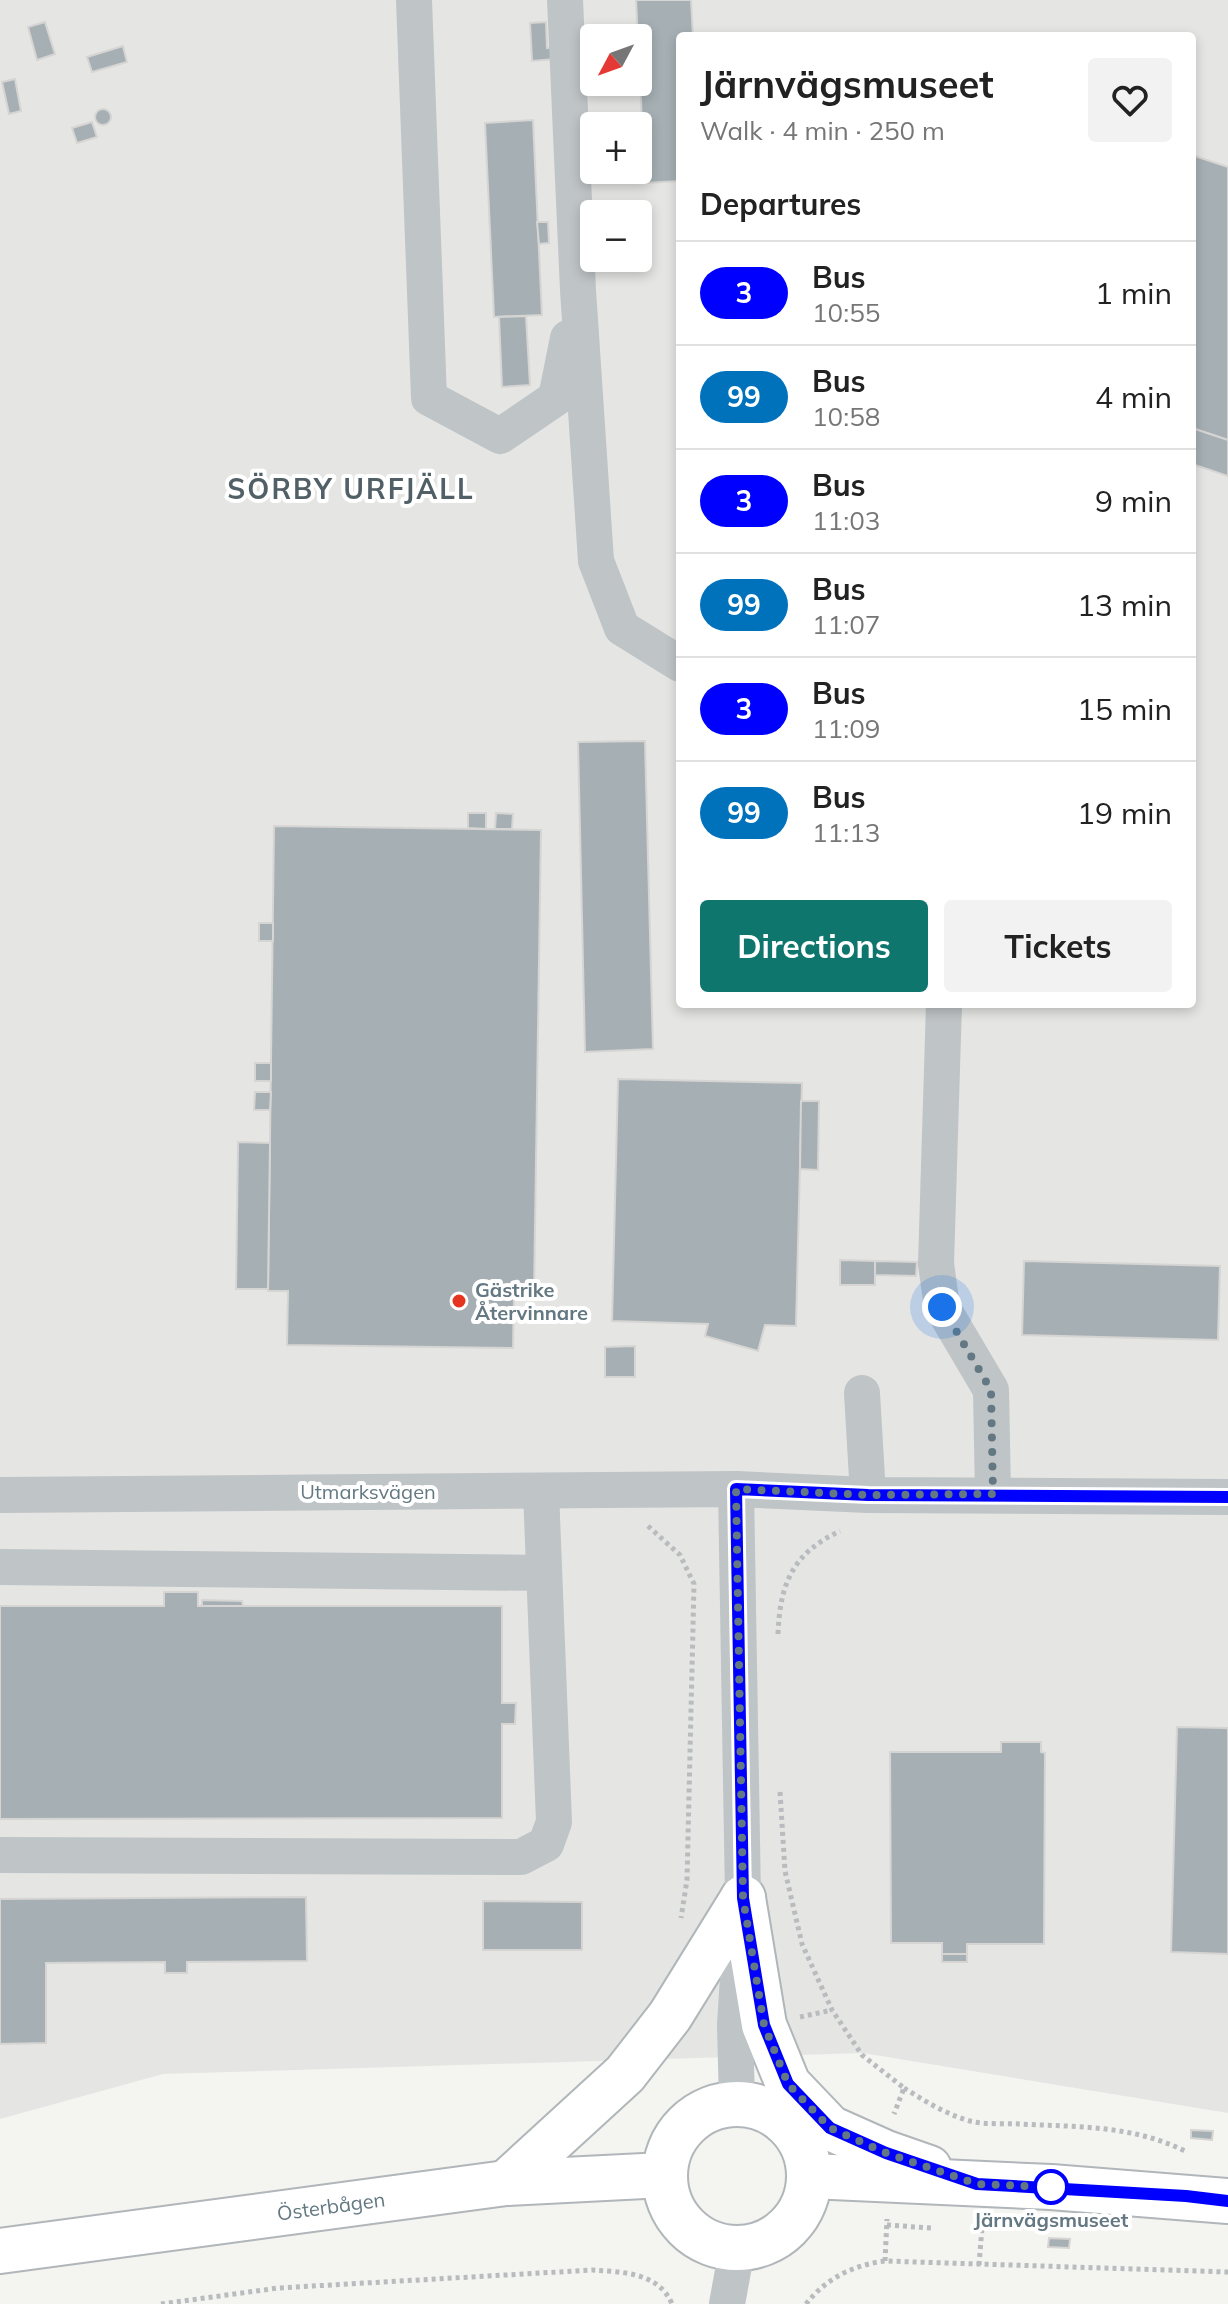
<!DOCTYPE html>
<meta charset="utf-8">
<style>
body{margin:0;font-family:Mulish,sans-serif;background:#f2f2f2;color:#222;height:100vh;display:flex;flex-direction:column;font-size:30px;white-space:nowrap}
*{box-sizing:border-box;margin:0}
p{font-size:26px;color:#767676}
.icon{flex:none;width:44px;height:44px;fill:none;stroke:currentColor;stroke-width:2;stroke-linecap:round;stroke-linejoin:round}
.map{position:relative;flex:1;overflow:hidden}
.details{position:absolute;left:676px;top:32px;width:520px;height:976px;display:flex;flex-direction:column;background:#fff;border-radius:8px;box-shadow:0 4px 12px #0003}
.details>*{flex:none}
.badge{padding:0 16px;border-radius:26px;font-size:28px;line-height:52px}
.needle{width:52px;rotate:229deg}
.tools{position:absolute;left:580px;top:24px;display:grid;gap:16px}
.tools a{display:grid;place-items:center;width:72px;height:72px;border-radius:8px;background:#fff;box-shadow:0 4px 12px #0003;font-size:40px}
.you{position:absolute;width:40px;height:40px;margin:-20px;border:6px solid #fff;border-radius:50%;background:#1a73e8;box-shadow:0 0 0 12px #1a73e833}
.map>.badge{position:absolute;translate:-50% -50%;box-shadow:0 0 0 4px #fff}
h2{padding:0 24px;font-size:30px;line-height:72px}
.round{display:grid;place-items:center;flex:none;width:84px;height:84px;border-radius:8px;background:#f2f2f2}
.overview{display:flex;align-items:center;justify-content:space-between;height:136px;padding:0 24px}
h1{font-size:38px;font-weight:700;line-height:60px}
.button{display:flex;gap:16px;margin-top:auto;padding:16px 24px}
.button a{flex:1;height:92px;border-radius:8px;background:#0f766e;color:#fff;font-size:32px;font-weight:700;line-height:92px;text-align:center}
.button a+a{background:#f2f2f2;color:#222}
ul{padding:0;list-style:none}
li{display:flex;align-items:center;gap:24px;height:104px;padding:0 24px;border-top:2px solid #e0e0e0}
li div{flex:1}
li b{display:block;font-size:30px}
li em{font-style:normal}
li .badge{min-width:88px;font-weight:700;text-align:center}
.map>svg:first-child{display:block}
.built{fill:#e5e5e4;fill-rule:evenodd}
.building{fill:#a6b0b4;stroke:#d6d5d3;stroke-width:2}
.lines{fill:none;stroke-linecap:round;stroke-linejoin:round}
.major-casing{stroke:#b0b6b9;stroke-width:48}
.path{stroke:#b9bcbe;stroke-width:5;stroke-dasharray:4 4;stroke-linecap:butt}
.minor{stroke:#bfc4c6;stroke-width:36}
.major{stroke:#fff;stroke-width:44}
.line-casing{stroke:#fff;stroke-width:18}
.line{stroke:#00f;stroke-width:12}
.walk{stroke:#637882;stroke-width:8;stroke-dasharray:0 14.4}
.poi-dot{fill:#e5341f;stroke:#fff;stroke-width:3}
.stop-dot{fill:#fff;stroke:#00f;stroke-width:4}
.labels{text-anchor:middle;stroke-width:8;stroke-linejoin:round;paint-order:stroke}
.poi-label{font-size:20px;font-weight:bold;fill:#637882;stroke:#fff;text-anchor:start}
.street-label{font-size:20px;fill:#637882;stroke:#fff}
.stop-label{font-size:20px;font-weight:bold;fill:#637882;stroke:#fff}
.district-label{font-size:28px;font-weight:bold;letter-spacing:2px;fill:#516067;stroke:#fff}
</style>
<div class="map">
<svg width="1228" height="2304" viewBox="0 0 1228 2304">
<rect width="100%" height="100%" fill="#f4f4f0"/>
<path class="built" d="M0,0h1228v2113l-365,-60 -700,21 -163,45zM680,36h512v968h-512zM594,38h44v44h-44zM594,126h44v44h-44zM594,214h44v44h-44z"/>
<g class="building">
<polygon points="636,0 691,0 693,36 680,36 680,181 645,183"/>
<polygon points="45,22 55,54 37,60 28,27"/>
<polygon points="546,22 547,48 554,47 555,59 532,61 530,23"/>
<polygon points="123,46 127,62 92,72 87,57"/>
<polygon points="15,79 21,111 9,114 2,82"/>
<circle cx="103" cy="117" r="8"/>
<polygon points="533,120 542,315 494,317 485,123"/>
<polygon points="92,122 97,137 77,143 72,128"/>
<polygon points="1192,155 1228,167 1228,440 1192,428"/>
<polygon points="537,222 548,222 549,243 539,244"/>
<polygon points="526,316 530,385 502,387 499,317"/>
<polygon points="1192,428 1228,440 1228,476 1192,464"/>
<polygon points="645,741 653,1049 585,1052 578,742"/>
<polygon points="468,813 486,813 486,829 468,828"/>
<polygon points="496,813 513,814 512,829 495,829"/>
<polygon points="274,826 541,830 534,1295 514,1295 513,1348 287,1345 288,1291 268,1291"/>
<rect x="259" y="923" width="14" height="18"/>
<rect x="255" y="1063" width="16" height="18"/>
<polygon points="618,1079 802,1083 796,1326 765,1325 758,1351 705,1336 708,1324 612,1321"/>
<polygon points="255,1092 271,1092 270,1110 254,1110"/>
<polygon points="801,1101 819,1101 818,1170 800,1169"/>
<polygon points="238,1142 270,1143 268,1289 236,1289"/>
<polygon points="840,1260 875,1261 875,1285 840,1285"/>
<polygon points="875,1261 917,1262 916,1276 875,1275"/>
<polygon points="1024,1261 1220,1266 1218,1340 1022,1335"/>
<polygon points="635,1346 635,1377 605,1377 605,1347"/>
<polygon points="164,1592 198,1592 198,1606 502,1606 502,1703 516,1703 515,1724 502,1724 502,1818 0,1819 0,1606 164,1606"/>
<polygon points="202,1600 242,1601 243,1606 202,1606"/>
<polygon points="1177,1727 1228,1728 1228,1954 1171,1952"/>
<polygon points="1001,1742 1041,1742 1041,1752 1045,1753 1044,1944 967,1944 967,1954 942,1954 942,1943 891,1943 890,1752 1001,1752"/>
<polygon points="306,1897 307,1961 187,1962 187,1973 165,1973 165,1962 46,1963 46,2043 0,2044 0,1899"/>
<polygon points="483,1901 582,1902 582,1950 483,1950"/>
<rect x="942" y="1954" width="25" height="8"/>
<polygon points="1191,2130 1213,2131 1212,2140 1191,2138"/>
<polygon points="1049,2238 1070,2239 1069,2248 1048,2247"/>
</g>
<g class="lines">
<g class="major-casing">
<g id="major">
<polyline points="743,1898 764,2025 788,2084 830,2128 886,2153 929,2168"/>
<circle cx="737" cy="2176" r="72"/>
<polyline points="810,2176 1051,2187 1228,2201"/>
<polyline points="506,2183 625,2074 670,2016 743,1898"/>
<path id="s1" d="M0,2251l506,-68 158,-8"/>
</g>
</g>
<g class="path">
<polyline points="648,1526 680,1555 694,1584 687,1880 681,1918"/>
<path d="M778,1634c2,-51 15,-81 62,-103"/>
<polyline points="780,1792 785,1871 802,1944 832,2010 862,2055 904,2088 894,2114"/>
<polyline points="800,2017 832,2010"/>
<path d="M904,2088c21,13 41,26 66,33 15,4 33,2 49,3 58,3 115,1 168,28"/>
<polyline points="887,2225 931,2228"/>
<polyline points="885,2261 887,2219"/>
<polyline points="979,2265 982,2228"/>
<path d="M161,2304l117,-16 315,-18c28,2 66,2 79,34"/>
<path d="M806,2304c20,-26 48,-39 79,-43l343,11"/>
</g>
<g class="minor">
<polyline points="414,0 429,398 500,436 556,398 568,338"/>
<polyline points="565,0 578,290 596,561 622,628 680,664"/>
<polyline points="944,1004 936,1264 942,1307 991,1390 993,1494"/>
<polyline points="862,1393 868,1495"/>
<polyline points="736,1489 743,1898 735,2025 737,2102"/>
<polyline points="0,1495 736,1489 868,1495 1228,1497"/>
<polyline points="0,1567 544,1573"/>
<polyline points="0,1855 521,1857 546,1844 554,1822 541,1491"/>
<polyline points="727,2304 737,2249"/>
</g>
<use href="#major" class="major"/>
</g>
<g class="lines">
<g class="line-casing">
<polyline id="line" points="1228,1497 868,1495 736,1489 743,1898 764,2025 788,2084 830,2128 886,2153 977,2184 1186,2196 1228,2201"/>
</g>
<use href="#line" class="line"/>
<polyline class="walk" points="942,1307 991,1390 993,1494 868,1495 736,1489 743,1898 764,2025 788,2084 830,2128 886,2153 977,2184 1051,2187"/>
</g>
<circle class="poi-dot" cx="459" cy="1301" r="8"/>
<circle class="stop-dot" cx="1051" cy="2187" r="16"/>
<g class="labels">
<g class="poi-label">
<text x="475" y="1297">Gästrike<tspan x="475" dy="23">Återvinnare</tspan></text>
</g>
<g class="street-label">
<text x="368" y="1499">Utmarksvägen</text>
<text dy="7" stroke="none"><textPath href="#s1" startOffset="334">Österbågen</textPath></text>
</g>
<g class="stop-label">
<text x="1051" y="2227">Järnvägsmuseet</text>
</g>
<g class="district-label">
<text x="351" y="499">SÖRBY URFJÄLL</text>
</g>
</g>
</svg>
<div class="tools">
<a><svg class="needle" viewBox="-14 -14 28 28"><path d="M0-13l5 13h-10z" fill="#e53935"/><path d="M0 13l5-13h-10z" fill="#767676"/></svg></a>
<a>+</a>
<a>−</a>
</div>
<div class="you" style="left:942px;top:1307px"></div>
<section class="details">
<div class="overview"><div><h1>Järnvägsmuseet</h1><p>Walk · 4 min · 250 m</p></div><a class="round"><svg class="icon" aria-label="heart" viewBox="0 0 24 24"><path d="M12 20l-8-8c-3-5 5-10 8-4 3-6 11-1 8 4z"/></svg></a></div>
<h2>Departures</h2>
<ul>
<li><span class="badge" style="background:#00f;color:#fff">3</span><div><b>Bus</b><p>10:55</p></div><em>1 min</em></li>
<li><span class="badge" style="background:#0072bc;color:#fff">99</span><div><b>Bus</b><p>10:58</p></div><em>4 min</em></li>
<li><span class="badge" style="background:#00f;color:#fff">3</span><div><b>Bus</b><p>11:03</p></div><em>9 min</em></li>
<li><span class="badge" style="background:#0072bc;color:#fff">99</span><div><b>Bus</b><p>11:07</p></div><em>13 min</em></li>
<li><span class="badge" style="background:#00f;color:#fff">3</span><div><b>Bus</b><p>11:09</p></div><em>15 min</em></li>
<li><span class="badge" style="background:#0072bc;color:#fff">99</span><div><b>Bus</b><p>11:13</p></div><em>19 min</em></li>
</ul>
<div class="button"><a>Directions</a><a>Tickets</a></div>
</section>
</div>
